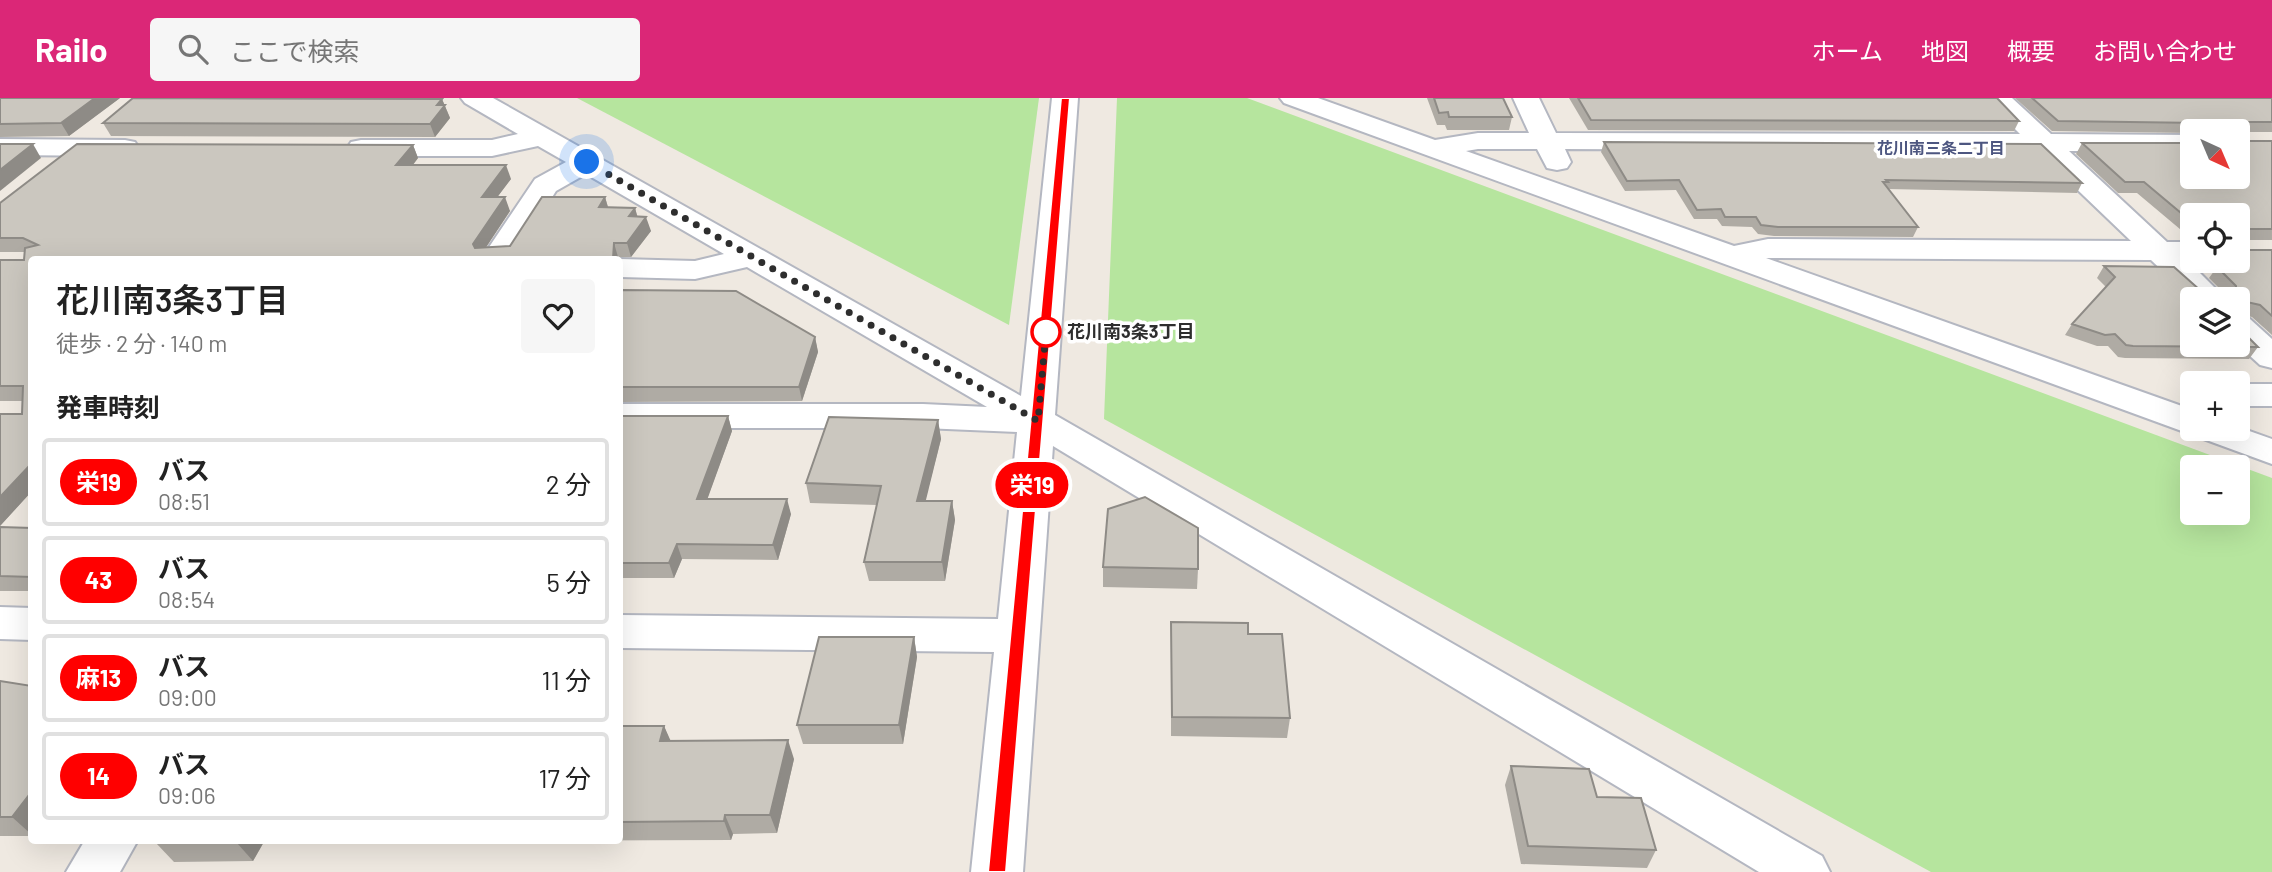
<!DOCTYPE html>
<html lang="ja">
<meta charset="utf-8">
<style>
body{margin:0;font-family:Barlow,"Noto Sans JP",sans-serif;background:#f6f6f6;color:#222;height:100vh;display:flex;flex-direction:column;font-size:26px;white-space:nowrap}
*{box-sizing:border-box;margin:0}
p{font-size:23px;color:#767676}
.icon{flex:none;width:38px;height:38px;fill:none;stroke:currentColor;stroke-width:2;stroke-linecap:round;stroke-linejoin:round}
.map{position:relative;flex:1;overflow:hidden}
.details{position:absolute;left:28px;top:158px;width:595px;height:588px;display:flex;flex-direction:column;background:#fff;border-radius:7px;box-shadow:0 7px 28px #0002}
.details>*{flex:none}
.badge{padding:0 14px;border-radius:23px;font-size:24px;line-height:46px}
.needle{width:46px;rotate:136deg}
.controls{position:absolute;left:2180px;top:21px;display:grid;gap:14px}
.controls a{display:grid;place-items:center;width:70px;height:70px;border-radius:7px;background:#fff;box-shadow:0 7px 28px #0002;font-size:35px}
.you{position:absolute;width:35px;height:35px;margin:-18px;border:5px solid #fff;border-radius:50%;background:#1a73e8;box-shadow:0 0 0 10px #1a73e833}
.map>.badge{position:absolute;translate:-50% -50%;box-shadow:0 0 0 4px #fff}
h2{padding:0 28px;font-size:26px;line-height:63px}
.round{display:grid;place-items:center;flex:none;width:74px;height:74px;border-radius:7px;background:#f6f6f6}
.headline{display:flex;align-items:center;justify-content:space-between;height:119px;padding:0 28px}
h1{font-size:33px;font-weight:600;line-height:52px}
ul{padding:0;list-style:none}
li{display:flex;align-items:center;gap:21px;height:88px;margin:0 14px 10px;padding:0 14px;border:4px solid #e0e0e0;border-radius:7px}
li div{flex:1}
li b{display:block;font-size:26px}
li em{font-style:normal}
li .badge{min-width:77px;font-weight:700;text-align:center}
header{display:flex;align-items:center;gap:42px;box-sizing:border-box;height:98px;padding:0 35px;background:#db2777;color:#fff}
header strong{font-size:33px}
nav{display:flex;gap:38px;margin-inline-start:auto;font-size:24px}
.search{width:490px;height:63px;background:#f6f6f6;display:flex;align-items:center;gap:18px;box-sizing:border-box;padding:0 24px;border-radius:7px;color:#767676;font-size:26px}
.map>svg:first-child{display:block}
.green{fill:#b6e59e;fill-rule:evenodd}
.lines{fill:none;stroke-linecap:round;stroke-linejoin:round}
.minor-casing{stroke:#b4b7c1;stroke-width:4}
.minor{fill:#fff;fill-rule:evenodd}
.wall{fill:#afaba4}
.shaded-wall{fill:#8e8b86}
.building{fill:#cbc7bf;stroke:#8e8b86;stroke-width:2;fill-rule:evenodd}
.line{fill:#f00;stroke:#fff;stroke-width:2}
.walk{stroke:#2e2e2e;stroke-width:7;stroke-dasharray:0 12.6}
.stop-dot{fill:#fff;stroke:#f00;stroke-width:3.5}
.labels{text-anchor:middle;stroke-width:7;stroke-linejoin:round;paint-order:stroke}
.far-neighbourhood-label{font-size:16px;font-weight:bold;fill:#4d5680;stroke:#fff}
.stop-label{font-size:18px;font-weight:bold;fill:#2e2e2e;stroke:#fff;text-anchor:start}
</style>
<header>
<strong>Railo</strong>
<div class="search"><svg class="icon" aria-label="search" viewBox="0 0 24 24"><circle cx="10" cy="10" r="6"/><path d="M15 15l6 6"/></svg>ここで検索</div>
<nav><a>ホーム</a><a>地図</a><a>概要</a><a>お問い合わせ</a></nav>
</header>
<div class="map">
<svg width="2272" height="774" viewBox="0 0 2272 774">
<rect width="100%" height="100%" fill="#efe9e1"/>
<g class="green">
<polygon points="577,0 1039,0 1009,227"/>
<path d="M1117,0h130l1025,380v394h-341l-827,-453zM2193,369h45v46h-45z"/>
</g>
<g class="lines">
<g class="minor-casing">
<g id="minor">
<polygon points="461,0 493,0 1021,298 1052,0 1078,0 1055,317 1822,758 1830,774 1759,774 1053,348 1023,774 971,774 994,554 620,550 620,517 998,521 1017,334 923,330 620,330 620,306 923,306 987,309 747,169 695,181 620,179 620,161 695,163 724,156 586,76 556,93 513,161 481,161 535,81 566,64 538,48 492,58 361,58 351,56 347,50 351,44 361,42 492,42 518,36 465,5"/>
<path d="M1280,0h38l117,42 43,-7h51l-16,-35h26l17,35 464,1 -36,-36h28l39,36 142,1v16h-124l98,91h26v18h-6l39,39 -33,1 -42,-40 -385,-2 427,152v19l45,-2 34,12v25l-988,-361zM1478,51h59l10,19 10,2 10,-2 4,-6 -6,-13 472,2 94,90 -363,-2 -34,7 -268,-95z"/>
<polygon points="0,41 125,42 135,44 139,50 135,56 125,58 0,57"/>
<polygon points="2238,218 2250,221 2272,241 2272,270 2260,267 2238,247"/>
<rect x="2238" y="286" width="34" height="22"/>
<polygon points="0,509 32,510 32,542 0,541"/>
<polygon points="85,742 138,742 120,774 66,774"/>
</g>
</g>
<use href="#minor" class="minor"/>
</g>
<g class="wall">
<polygon points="0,0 120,0 69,38 0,39"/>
<polygon points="133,0 442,1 450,20 435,39 111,38 103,25"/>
<polygon points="1427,0 1503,0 1512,19 1509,32 1447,32 1445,27 1437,27"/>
<polygon points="1569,0 1997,0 2019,23 2014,33 1588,32"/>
<polygon points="2015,0 2272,0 2272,34 2243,34 2243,43 2272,43 2272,142 2244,142 2244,152 2272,152 2272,237 2252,219 2244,217 2244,235 2258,249 2249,261 2125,260 2118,259 2108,248 2097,248 2065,237 2072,226 2106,189 2097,180 2104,168 2201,193 2221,192 2209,180 2217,169 2221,169 2222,167 2217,163 2238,163 2193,117 2193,142 2137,95 2118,95 2076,56 2082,45 2193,79 2238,33 2193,33 2193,35 2052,33"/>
<polygon points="1604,44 2082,85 2077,95 1888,91 1918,129 1913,139 1774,138 1758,136 1752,129 1722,128 1717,121 1694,121 1676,92 1625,93 1601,54"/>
<polygon points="413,47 418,60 413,67 511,81 497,99 510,113 486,149 510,148 605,99 608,109 635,110 637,118 651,133 631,159 32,161 32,393 0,428 0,316 22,316 23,303 0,303 0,162 24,162 25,154 0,154 0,105"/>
<polygon points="620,192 815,239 818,254 802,303 620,304"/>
<polygon points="620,318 728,318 732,333 707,401 791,416 778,462 682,461 674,480 620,480"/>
<polygon points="938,322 941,341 925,403 952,403 955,422 945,483 869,483 864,464 877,407 810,405 806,385"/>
<polygon points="0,429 32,430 32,493 0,493"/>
<polygon points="1103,469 1198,471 1197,491 1103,489"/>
<polygon points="1171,524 1290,620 1287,640 1171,638"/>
<polygon points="914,539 917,559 903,646 803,646 797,627"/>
<polygon points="0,583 32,588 32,738 0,738"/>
<polygon points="620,628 664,628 670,643 794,661 777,735 733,736 731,742 412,743 411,742 620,742"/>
<polygon points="1511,668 1656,752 1647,770 1521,766 1505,687"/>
<polygon points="265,742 253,763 174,764 156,745"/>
</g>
<g class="shaded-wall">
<polygon points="95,0 120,0 69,38 61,25"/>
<polygon points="442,1 450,20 435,39 430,26 437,7"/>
<polygon points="33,46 41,60 0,93 0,72"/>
<polygon points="413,47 418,60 402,81 396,67"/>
<polygon points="506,67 511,81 487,113 482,99"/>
<polygon points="505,99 510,113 479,160 473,146"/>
<polygon points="605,99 609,113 599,109"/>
<polygon points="635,110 639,124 629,118"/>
<polygon points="646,119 651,133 631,159 627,145"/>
<polygon points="614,145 618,159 618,161 613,161"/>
<polygon points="815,239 818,254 802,303 799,289"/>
<polygon points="728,318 732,333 702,416 697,401"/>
<polygon points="938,322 941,341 921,422 917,403"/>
<polygon points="32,365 32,393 0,428 0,399"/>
<polygon points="787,401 791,416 778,462 773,447"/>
<polygon points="952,403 955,422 945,483 942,464"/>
<polygon points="677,446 682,461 674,480 669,465"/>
<polygon points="914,539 917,559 903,646 899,627"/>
<polygon points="664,628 673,648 660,643"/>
<polygon points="788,642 794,661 777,735 770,717"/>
<polygon points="32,693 32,737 12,719"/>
<polygon points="725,717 733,736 731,742 724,723"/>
<polygon points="238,742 265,742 253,763 237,745"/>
</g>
<g class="building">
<polygon points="0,0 95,0 61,25 0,26"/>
<polygon points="133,0 442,1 437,7 445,7 430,26 103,25"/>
<polygon points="1434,0 1503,0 1512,19 1449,19 1448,14 1439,15"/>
<polygon points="1578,0 1997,0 2019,23 1591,22"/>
<path d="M2032,0h240v24h-29v19h29v88h-28v21h28v66l-12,-11 -13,-3 -3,2v29l14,14 -125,-1 -7,-1 -11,-11 -10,1 -33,-11 43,-47 -11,-11 70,1 27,24 35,-2v-3l-19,-19h23l-7,-6h5v-46h-45v8l-49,-41h-19l-43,-39h111v34h45v-46h-36l-1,-8 -143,-2zM2193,201h45v46h-45z"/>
<polygon points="1604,44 2041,46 2082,85 1886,82 1888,84 1883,84 1918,129 1778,129 1761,127 1756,119 1725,119 1721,111 1697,112 1679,82 1627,83"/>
<polygon points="0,46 33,46 0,72"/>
<polygon points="77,46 413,47 396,67 506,67 482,99 505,99 473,146 475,150 510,148 542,99 605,99 599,109 635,110 629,118 646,119 627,145 614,145 613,161 32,161 32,365 0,399 0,316 22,316 23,288 0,288 0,162 24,162 25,150 38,147 23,140 0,140 0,105"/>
<polygon points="620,192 736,193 815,239 799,289 620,289"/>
<polygon points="620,318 728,318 697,401 787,401 773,447 677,446 669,465 620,465"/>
<polygon points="829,319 938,322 917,403 952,403 942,464 864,464 881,388 806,385"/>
<polygon points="1145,399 1198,430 1198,471 1103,469 1108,411"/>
<polygon points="0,429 32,430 32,479 0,478"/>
<polygon points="1171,524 1248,525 1248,536 1282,536 1290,620 1172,619"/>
<polygon points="819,539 914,539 899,627 797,627"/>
<polygon points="0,583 32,588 32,693 12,719 0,719"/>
<polygon points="620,628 664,628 660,643 788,642 770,717 725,717 724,723 620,724"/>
<polygon points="1511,668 1589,671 1597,699 1641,700 1656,752 1528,748"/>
<polygon points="158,742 238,742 237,745 156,745"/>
</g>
<polygon class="line" points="1061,0 1070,0 1006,774 988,774"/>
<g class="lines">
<polyline class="walk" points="587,64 1038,323 1046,234"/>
</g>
<circle class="stop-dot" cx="1046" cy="234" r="14"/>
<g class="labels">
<g class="far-neighbourhood-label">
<text x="1941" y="56">花川南三条二丁目</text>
</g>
<g class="stop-label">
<text x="1067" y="240">花川南3条3丁目</text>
</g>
</g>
</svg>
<div class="controls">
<a><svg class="needle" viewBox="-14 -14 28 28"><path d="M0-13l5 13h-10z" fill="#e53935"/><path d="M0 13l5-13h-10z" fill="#767676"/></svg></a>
<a><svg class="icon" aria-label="locate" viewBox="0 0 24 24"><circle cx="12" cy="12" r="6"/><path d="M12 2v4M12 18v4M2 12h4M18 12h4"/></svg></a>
<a><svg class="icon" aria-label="layers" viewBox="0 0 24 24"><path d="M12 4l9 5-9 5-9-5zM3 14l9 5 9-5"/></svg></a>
<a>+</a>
<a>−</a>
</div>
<div class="you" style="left:587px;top:64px"></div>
<b class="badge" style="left:1032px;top:387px;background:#f00;color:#fff">栄19</b>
<section class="details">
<div class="headline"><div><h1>花川南3条3丁目</h1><p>徒歩 · 2 分 · 140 m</p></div><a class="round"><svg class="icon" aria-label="heart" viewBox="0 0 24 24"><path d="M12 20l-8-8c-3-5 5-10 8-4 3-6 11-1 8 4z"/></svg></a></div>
<h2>発車時刻</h2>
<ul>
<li><span class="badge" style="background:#f00;color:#fff">栄19</span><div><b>バス</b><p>08:51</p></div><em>2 分</em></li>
<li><span class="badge" style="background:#f00;color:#fff">43</span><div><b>バス</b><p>08:54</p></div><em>5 分</em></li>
<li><span class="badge" style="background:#f00;color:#fff">麻13</span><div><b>バス</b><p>09:00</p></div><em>11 分</em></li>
<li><span class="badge" style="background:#f00;color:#fff">14</span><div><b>バス</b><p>09:06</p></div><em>17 分</em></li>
</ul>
</section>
</div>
